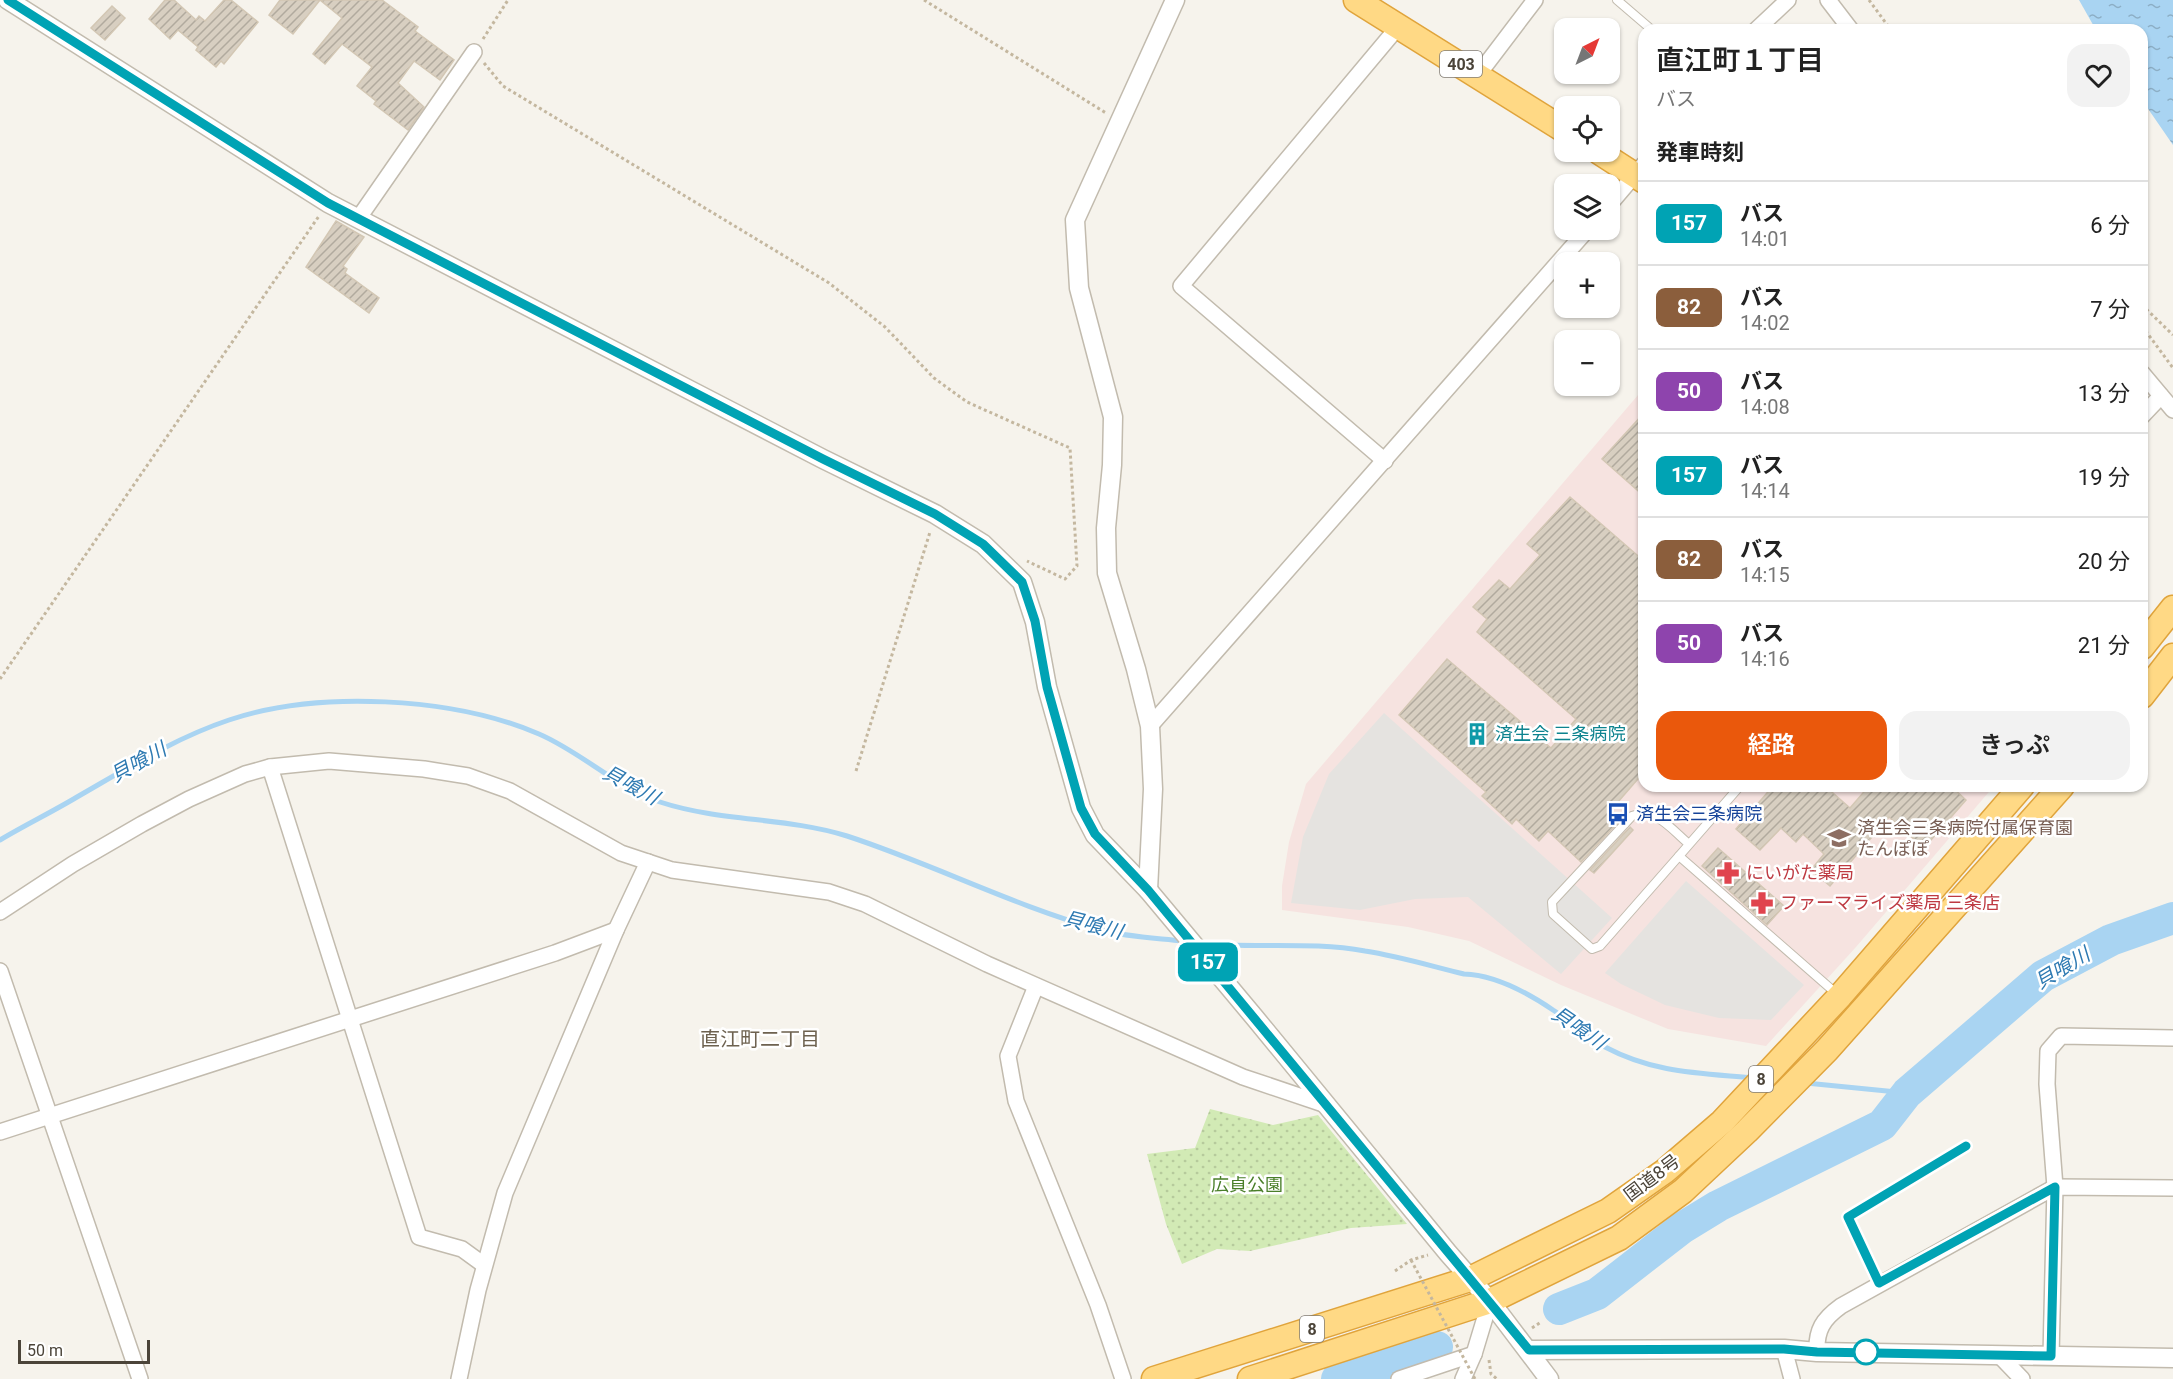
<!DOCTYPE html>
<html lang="ja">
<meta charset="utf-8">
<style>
body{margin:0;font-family:Roboto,"Noto Sans JP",sans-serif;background:#f2f2f2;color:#222;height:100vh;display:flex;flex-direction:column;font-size:22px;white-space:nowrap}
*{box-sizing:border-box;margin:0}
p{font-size:20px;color:#767676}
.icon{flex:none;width:33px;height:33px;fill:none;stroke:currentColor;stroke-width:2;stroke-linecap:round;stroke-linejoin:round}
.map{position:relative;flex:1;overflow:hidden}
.sheet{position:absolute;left:1638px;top:24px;width:510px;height:768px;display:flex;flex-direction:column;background:#fff;border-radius:18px;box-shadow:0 2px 4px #0004}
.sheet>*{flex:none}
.badge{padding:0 12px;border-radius:9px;font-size:21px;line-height:39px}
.needle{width:39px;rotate:42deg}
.tools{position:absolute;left:1554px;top:18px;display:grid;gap:12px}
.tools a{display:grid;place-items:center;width:66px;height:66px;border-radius:12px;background:#fff;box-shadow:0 2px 4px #0004;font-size:30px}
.scale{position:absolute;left:18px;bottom:15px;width:132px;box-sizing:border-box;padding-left:6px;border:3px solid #4b4439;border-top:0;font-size:16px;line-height:21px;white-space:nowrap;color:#4b4439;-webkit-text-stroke:4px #fff;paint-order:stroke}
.map>.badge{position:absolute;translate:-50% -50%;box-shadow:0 0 0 3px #fff}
h2{padding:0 18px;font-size:22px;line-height:54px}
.round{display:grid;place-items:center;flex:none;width:63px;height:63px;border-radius:18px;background:#f2f2f2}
.headline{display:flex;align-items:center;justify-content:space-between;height:102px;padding:0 18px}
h1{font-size:28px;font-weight:600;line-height:45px}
.action{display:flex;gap:12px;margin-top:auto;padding:12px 18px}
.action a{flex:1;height:69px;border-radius:18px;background:#ea580c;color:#fff;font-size:24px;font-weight:600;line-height:69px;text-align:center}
.action a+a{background:#f2f2f2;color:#222}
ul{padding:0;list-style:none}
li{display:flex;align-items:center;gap:18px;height:84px;padding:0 18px;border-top:2px solid #e0e0e0}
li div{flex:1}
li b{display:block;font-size:22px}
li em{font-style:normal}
li .badge{min-width:66px;font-weight:700;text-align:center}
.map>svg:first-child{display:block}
.medical{fill:#f6e3e0}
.park{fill:url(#park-dots)}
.parking{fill:#e5e3e0}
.water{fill:url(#water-ripples)}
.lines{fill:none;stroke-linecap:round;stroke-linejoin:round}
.stream{stroke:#a9d4f2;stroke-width:5}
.river{stroke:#a9d4f2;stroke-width:32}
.building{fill:url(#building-hatch);stroke:#d3c7b4;stroke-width:1.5}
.service-casing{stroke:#c2bbae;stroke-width:10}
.minor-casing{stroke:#c2bbae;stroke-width:18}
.tertiary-casing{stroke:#c2bbae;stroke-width:21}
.trunk-casing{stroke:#e0a43c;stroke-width:27}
.path{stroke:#c4b79f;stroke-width:3;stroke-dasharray:3 3;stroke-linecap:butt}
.service{stroke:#fff;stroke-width:8}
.minor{stroke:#fff;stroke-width:15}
.tertiary{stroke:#fff;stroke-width:18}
.trunk{stroke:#ffd985;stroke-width:24}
.path-bridge{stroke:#c4b79f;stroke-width:3;stroke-dasharray:3 3;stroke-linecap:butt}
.line-casing{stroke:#fff;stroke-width:14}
.line{stroke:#00a3b4;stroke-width:9}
.stop-dot{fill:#fff;stroke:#00a3b4;stroke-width:3}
.labels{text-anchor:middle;stroke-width:5;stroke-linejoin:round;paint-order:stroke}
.shield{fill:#fff;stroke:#817c74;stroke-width:1.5}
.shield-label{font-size:16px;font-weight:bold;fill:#4b4439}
.culture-label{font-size:18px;fill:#0d838f;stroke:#fff;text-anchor:start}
.transit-label{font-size:18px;fill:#164399;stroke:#fff;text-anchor:start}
.education-label{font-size:18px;fill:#785e54;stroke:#fff;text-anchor:start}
.health-label{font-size:18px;fill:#be3a42;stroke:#fff;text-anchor:start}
.street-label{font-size:18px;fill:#4b4439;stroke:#fff}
.park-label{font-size:18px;fill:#4a7f2a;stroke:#fff}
.water-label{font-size:20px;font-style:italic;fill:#2e7ab2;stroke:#fff}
.neighbourhood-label{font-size:20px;fill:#6e6250;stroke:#fff}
</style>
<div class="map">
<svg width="2173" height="1379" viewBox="0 0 2173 1379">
<defs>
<pattern id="park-dots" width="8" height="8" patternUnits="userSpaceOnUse" patternTransform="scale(1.5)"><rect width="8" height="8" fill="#d2eab5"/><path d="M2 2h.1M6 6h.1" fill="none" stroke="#b6ca9c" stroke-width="1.8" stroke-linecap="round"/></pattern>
<pattern id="water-ripples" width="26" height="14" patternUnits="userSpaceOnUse" patternTransform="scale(1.5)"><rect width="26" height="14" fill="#a9d4f2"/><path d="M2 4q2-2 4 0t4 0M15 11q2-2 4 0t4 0" fill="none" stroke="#8caec5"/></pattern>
<pattern id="building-hatch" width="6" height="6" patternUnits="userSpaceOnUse" patternTransform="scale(1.5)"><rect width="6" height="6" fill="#d8cfc1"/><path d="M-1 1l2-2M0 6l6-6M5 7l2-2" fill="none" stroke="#b1aa9e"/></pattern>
</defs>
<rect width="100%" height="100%" fill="#f6f3ec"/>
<polygon class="medical" points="1644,388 1644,786 1994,786 1856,947 1766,1046 1668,1029 1561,985 1469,941 1408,927 1282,910 1282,886 1289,842 1306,784"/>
<polygon class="park" points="1210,1109 1273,1125 1318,1115 1407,1224 1351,1228 1250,1251 1217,1249 1182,1264 1166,1224 1147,1154 1195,1148"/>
<g class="parking">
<polygon points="1384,713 1612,918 1561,974 1468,897 1415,899 1360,910 1291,903 1303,837 1329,774"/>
<polygon points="1686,881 1804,985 1771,1020 1719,1018 1665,1005 1621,984 1605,973"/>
</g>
<polygon class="water" points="2079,0 2173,0 2173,145 2142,100 2142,30 2096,30"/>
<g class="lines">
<g class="stream">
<path d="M0,840c25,-15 52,-28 77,-43 49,-28 98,-59 152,-77 89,-30 224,-23 310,14 42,18 77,53 121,68 61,20 126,15 187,34 86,28 167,70 254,94 26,7 55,8 82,11"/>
<path d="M1198,943c55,6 112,-2 167,8 33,5 66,15 99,23 30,1 64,19 89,36 17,11 33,28 52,37 49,26 93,26 147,31"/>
<polyline points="1806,1083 1907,1093"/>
</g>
<g class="river">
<polyline points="1559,1309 1597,1294 1682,1228 1718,1206 1882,1125 1907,1093 2043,976 2111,940 2173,918"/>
<polyline points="1337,1379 1437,1347"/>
</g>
</g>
<g class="building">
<polygon points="165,0 174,0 196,20 199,16 205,21 224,0 231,0 258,22 224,64 221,61 216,67 196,50 198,47 178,30 170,39 149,19"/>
<polygon points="280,0 320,0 293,34 269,15"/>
<polygon points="320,0 382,0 418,27 415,31 454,60 440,80 414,61 398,83 424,107 408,130 374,104 376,101 357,86 372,67 342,44 325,64 313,54 342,18"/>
<polygon points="112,6 125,18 105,40 91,28"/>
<polygon points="336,221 364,237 343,266 347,269 345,273 379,298 369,313 306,267"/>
<polygon points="1644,413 1644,496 1602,459"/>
<polygon points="1570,497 1644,561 1644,772 1611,810 1621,819 1581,862 1548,831 1539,841 1516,819 1512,824 1482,796 1486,792 1399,715 1447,659 1551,748 1576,719 1477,632 1487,619 1473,607 1499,580 1510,589 1540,555 1527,544"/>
<polygon points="1773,786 1825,786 1850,808 1869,786 1951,786 1966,800 1924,848 1889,817 1830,886 1811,870 1824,854 1803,834 1796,842 1781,828 1760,850 1736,829"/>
<polygon points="1630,827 1633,830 1594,873 1590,870"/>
<polygon points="1718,848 1784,906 1767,925 1702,866"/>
</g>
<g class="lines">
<g class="service-casing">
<g id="service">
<polyline points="1617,0 1652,30"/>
<path d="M1689,844c-17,-14 -33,-37 -57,-28l-80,86 1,12 39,35 8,-3 79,-90 61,-70"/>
<polyline points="1679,856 1838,995"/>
<polyline points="1879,1283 1848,1217 1967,1146"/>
</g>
</g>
<g class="minor-casing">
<g id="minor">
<polyline points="1828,0 1851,30"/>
<polyline points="1756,30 1788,0"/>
<polyline points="1478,75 1535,0"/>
<polyline points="1610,204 1644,164"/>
<polyline points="358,219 474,52"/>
<polyline points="2142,373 2173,410"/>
<polyline points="2142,416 2161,396"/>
<polyline points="1385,461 1181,286 1398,27"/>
<polyline points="1150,726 1587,230"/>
<polyline points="270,767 419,1237 462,1249 484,1265"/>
<polyline points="0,912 73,864 142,824 189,799 245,774 270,767 329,761 424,769 468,776 510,791 621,853 672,870 829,892 865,904 987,964 1243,1077 1326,1105"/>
<polyline points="0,971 140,1379"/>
<polyline points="1036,986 1008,1056 1016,1101 1098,1305 1123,1379"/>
<polyline points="0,1132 555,953 616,930"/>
<polyline points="1784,1349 1792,1379"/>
<path d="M1817,1352c-1,-22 6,-33 24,-46l214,-119 118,1"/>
<polyline points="1999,1355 2022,1379"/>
<polyline points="2051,1356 2055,1187 2047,1084 2048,1051 2061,1036 2173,1038"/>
<polyline points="459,1379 478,1290 505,1193 616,930 648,862"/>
<polyline points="1399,1379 1474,1354"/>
<polyline points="1463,1379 1474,1354 1490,1301"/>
</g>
</g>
<g class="tertiary-casing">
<g id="tertiary">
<polyline points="8,0 328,203 823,459 935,514 983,544 1022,582 1035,622 1047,687 1081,808 1095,835 1148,890 1255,1018 1448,1253 1490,1301 1549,1379"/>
<polyline points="1148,890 1153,789 1150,726 1136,669 1107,573 1106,528 1112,465 1113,417 1079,288 1075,220 1175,0"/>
<polyline points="1529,1350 1784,1349 1817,1352 2173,1358"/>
</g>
</g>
<g class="trunk-casing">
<g id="trunk">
<polyline points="1356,0 1564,130"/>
<polyline points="1599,152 1644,181"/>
<polyline points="2142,647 2173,608"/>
<polyline points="2142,696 2173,656"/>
<polyline points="1154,1379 1470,1279 1608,1211 1665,1171 1722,1122 1840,996 2022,786"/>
<polyline points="1250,1379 1490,1301 1619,1238 1683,1191 1747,1131 1827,1050 2062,786"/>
</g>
</g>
<g class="path">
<polyline points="924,0 1106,113"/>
<polyline points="1869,0 1891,30"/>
<polyline points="483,39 508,0"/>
<polyline points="484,63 503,86 829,283 885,327 934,378 967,402 1070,448 1077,566 1065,579 1027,561"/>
<polyline points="2142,305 2173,335"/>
<polyline points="2142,326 2173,368"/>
<polyline points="0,679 319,216"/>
<polyline points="856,771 930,532"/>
<polyline points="1395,1271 1411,1260 1428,1255"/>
<polyline points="1532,1328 1541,1322"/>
<polyline points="1489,1360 1491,1374 1497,1379"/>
</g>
<use href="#service" class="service"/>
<use href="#minor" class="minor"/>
<use href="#tertiary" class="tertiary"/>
<use href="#trunk" class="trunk"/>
<polyline class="path-bridge" points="1411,1260 1475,1379"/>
</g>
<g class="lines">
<g class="line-casing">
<polyline id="line" points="8,0 328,203 823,459 935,514 983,544 1022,582 1035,621 1047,687 1081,808 1095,834 1148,890 1529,1350 1784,1349 1817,1352 2051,1356 2055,1187 1879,1283 1848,1217 1966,1146"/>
</g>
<use href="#line" class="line"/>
</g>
<defs>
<g id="building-bare" transform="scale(1.8)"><path d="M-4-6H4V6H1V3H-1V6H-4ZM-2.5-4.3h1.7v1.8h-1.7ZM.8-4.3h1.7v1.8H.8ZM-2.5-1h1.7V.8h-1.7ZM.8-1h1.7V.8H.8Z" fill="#0f9aa8" stroke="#fff" stroke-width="2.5" paint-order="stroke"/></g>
<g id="bus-bare" transform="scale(1.8)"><path d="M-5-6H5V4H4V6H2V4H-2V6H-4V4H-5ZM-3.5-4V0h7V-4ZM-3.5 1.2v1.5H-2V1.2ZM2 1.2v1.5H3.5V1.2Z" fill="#1a4fb4" stroke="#fff" stroke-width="2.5" paint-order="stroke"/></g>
<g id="school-bare" transform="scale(1.8)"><path d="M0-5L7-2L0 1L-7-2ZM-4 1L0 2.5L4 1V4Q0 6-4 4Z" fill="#8d6e63" stroke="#fff" stroke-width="2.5" paint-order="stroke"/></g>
<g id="pharmacy-bare" transform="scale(1.8)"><path d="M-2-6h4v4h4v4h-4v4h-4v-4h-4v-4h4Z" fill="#e0444e" stroke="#fff" stroke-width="2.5" paint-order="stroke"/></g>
</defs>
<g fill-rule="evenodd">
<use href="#building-bare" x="1477" y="734"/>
<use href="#bus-bare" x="1618" y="814"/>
<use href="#school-bare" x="1839" y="838"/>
<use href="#pharmacy-bare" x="1728" y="873"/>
<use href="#pharmacy-bare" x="1762" y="903"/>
</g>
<circle class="stop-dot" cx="1866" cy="1352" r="12"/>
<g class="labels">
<g class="shield">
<rect x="1440" y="51" width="42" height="26" rx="4.5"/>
<rect x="1749" y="1066" width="24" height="26" rx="4.5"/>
<rect x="1300" y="1316" width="24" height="26" rx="4.5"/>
</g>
<g class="shield-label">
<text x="1461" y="70">403</text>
<text x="1761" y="1085">8</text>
<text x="1312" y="1335">8</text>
</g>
<g class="culture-label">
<text x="1495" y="740">済生会 三条病院</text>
</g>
<g class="transit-label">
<text x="1636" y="820">済生会三条病院</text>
</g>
<g class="education-label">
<text x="1857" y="834">済生会三条病院付属保育園<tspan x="1857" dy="21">たんぽぽ</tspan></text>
</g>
<g class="health-label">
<text x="1746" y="879">にいがた薬局</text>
<text x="1780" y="909">ファーマライズ薬局 三条店</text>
</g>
<g class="street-label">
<text transform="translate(1652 1178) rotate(-37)" y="6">国道8号</text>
</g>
<g class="park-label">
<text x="1247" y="1191">広貞公園</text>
</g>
<g class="water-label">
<text transform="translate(138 762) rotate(-29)" y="7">貝喰川</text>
<text transform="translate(631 785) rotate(28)" y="7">貝喰川</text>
<text transform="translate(1093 925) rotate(14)" y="7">貝喰川</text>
<text transform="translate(2062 968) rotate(-31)" y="7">貝喰川</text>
<text transform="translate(1579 1028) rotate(34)" y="7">貝喰川</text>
</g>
<g class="neighbourhood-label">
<text x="760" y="1046">直江町二丁目</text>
</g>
</g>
</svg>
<div class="tools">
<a><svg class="needle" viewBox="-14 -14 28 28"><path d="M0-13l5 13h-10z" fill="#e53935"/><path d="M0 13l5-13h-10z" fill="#767676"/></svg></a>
<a><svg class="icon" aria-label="locate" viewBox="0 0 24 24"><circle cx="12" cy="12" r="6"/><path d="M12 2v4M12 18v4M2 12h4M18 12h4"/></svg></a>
<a><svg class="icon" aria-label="layers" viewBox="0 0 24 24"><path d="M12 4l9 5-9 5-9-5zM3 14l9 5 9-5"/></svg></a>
<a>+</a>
<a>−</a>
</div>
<div class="scale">50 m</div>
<b class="badge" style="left:1208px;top:962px;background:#00a3b4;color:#fff">157</b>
<section class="sheet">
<div class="headline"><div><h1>直江町１丁目</h1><p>バス</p></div><a class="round"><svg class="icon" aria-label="heart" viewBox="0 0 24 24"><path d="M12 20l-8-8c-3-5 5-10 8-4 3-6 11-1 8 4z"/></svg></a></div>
<h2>発車時刻</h2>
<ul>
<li><span class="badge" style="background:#00a3b4;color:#fff">157</span><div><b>バス</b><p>14:01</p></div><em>6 分</em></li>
<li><span class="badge" style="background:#8b5e3c;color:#fff">82</span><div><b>バス</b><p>14:02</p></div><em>7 分</em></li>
<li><span class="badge" style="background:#8e44ad;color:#fff">50</span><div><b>バス</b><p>14:08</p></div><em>13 分</em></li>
<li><span class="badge" style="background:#00a3b4;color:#fff">157</span><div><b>バス</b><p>14:14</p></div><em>19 分</em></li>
<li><span class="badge" style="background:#8b5e3c;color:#fff">82</span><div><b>バス</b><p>14:15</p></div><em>20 分</em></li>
<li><span class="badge" style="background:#8e44ad;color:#fff">50</span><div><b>バス</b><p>14:16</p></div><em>21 分</em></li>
</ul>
<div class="action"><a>経路</a><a>きっぷ</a></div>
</section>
</div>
